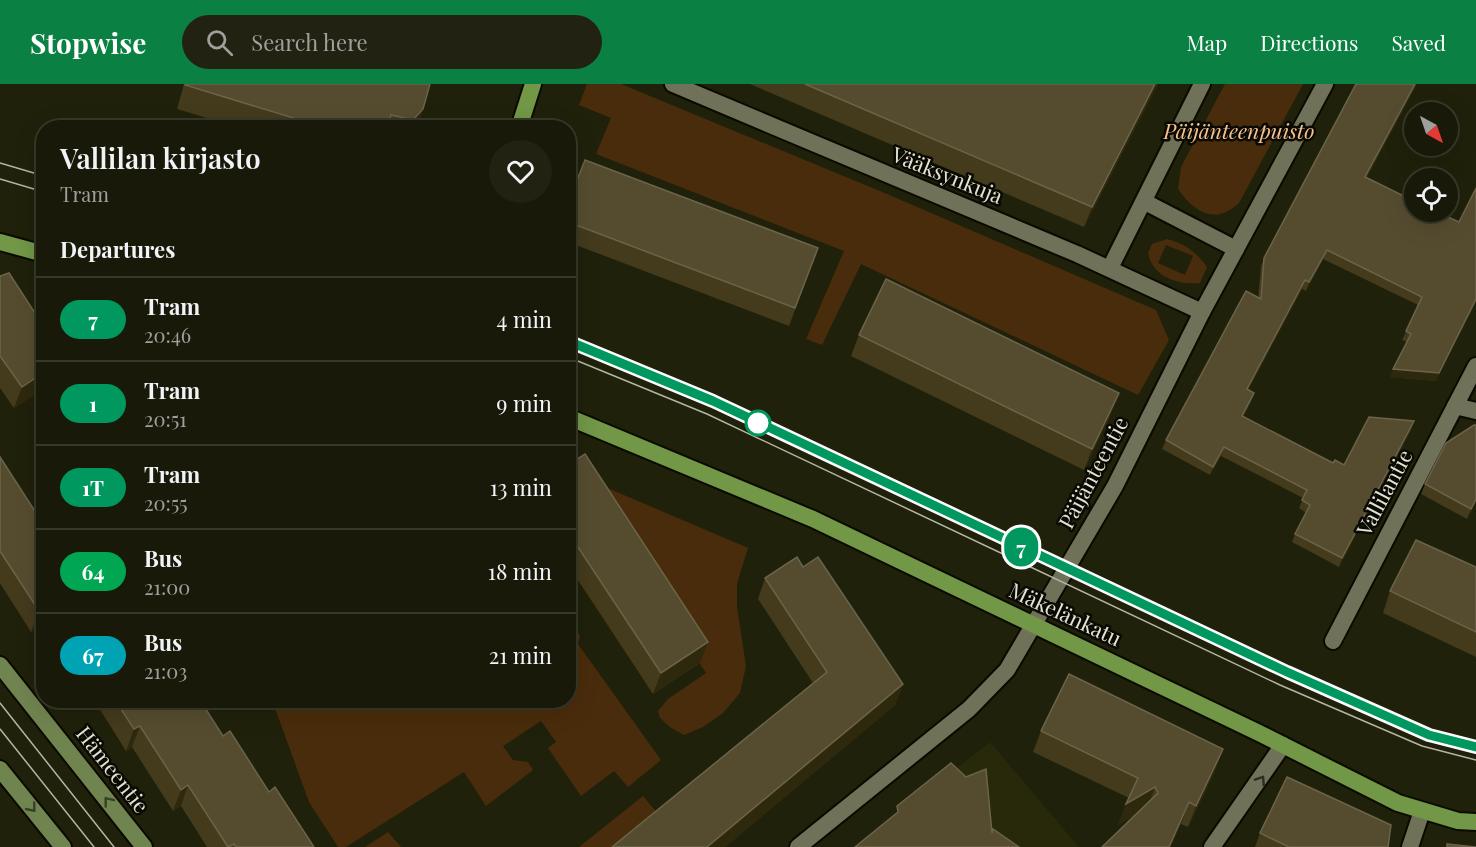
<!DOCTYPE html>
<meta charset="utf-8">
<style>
body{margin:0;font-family:"Playfair Display",serif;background:#212212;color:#f1f3f6;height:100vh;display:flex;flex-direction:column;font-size:22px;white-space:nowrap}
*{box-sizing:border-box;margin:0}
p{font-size:20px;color:#9fa09c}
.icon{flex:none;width:33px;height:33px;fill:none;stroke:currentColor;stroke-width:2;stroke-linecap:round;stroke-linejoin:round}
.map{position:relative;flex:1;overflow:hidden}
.sheet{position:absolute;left:36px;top:36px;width:540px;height:588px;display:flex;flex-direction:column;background:#181908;border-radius:24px;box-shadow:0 6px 24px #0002,0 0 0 2px #363829}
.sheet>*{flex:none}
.badge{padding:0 12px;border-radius:20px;font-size:21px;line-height:39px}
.needle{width:39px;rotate:140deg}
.buttons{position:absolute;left:1404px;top:18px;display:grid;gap:12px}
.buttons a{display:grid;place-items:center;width:54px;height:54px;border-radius:50%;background:#181908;box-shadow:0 6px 24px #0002,0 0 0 2px #363829;font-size:30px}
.map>.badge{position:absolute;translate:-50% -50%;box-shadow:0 0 0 3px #fff}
h2{padding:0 24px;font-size:22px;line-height:54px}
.round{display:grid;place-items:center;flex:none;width:63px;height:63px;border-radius:32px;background:#212212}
.head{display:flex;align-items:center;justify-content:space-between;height:102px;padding:0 24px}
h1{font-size:28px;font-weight:600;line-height:45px}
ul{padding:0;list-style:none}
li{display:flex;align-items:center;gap:18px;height:84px;padding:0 24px;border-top:2px solid #363829}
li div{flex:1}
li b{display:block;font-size:22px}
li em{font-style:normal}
li .badge{min-width:66px;font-weight:700;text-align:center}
header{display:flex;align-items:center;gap:36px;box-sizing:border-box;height:84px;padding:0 30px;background:#0b8043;color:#fff}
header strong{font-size:28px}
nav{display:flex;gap:33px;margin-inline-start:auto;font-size:21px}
.search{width:420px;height:54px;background:#212212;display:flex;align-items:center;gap:15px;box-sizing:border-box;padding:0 21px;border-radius:33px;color:#9fa09c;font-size:22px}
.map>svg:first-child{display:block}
.built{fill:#28280a}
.green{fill:#492c0b;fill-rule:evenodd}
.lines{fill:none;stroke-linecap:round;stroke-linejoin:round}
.minor-casing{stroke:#0a0a00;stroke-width:20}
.secondary-casing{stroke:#0a0a00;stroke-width:20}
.primary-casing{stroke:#0a0a00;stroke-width:20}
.minor{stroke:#6f7158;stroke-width:16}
.secondary{stroke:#708450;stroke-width:16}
.primary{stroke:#719747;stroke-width:16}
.tram{stroke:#b4b5a5;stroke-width:1.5}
.wall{fill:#443a1c}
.shaded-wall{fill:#2e280d}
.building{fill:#554c30;stroke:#6b644a;stroke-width:1.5}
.oneway{stroke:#2d2e21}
.oneway2{stroke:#384126}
.line-casing{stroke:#fff;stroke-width:14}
.line{stroke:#00985f;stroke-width:9}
.stop-dot{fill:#fff;stroke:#00985f;stroke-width:3}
.labels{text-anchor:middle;stroke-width:5;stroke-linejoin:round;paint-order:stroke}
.park-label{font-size:21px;font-style:italic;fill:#f7c28e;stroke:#0a0a03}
.street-label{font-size:21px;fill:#e2e3d5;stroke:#0a0a03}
</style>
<header>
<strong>Stopwise</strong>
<div class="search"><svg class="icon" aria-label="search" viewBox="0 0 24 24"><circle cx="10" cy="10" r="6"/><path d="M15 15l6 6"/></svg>Search here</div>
<nav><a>Map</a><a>Directions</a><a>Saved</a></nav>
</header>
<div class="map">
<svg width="1476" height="763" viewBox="0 0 1476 763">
<rect width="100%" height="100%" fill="#20210b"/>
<polygon class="built" points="990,658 1079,763 860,763 890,736"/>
<g class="green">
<polygon points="587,0 621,0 887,110 1156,226 1169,256 1138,311 861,180 822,261 806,255 844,167 596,70 611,34 579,21"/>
<path d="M1225,0h78l-64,119c-24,22 -44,10 -61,-14l3,-22z"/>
<path d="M1167,155c19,5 29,13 40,28l-7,16c-21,2 -47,-5 -52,-30l4,-9zM1166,161l27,11 -8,19 -27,-12z"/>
<polygon points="577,391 748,464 737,499 737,523 746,582 740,609 723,629 703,643 684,651 670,643 660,634 658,627 668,615 706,589"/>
<polygon points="569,534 580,552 578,560 661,676 628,703 614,687 581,712 548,664 556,658 541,637 503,662 513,676 528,678 533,686 486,722 464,688 346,763 338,763 309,718 276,627 269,617 568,616"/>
<polygon points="643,712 663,736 630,763 579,763"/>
<polygon points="388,748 401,763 365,763"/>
</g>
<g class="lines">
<g class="minor-casing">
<g id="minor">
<polyline points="673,0 1077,170 1202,228"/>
<polyline points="1145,118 1236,165"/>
<polyline points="1110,184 1202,0"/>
<polyline points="1455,322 1476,327"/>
<polyline points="1333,557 1476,282"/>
<polyline points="798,763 969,625 1007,586 1115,402 1202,228 1325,0"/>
<polyline points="1212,763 1283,661"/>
<polyline points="1410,763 1422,727"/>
</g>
</g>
<g class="secondary-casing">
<g id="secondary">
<polyline points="0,581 144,763"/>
<polyline points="0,685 63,763"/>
</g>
</g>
<g class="primary-casing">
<g id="primary">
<polyline points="519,44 533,0"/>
<polyline points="0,158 44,170"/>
<polyline points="568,333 813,435 1259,649 1398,719 1458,737 1476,738"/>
</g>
</g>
<use href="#minor" class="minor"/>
<use href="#secondary" class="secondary"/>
<use href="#primary" class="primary"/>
<g class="tram">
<polyline points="0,79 44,92"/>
<polyline points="0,95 44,108"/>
<polyline points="568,257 713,317 1286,588 1429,651 1476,663"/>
<polyline points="568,273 707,330 1280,601 1422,662 1476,676"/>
<polyline points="0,619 114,763"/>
<polyline points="0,645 94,763"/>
</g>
</g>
<g class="wall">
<polygon points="184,0 430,0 423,25 417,44 240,44 177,25"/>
<polygon points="750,0 1158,0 1084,143"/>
<polygon points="1417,0 1367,93 1414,117 1436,297 1390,293 1407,258 1402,256 1418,221 1323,175 1306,207 1302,205 1248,306 1254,309 1251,318 1243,333 1333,379 1344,381 1414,337 1411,346 1339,483 1292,458 1295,450 1306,429 1299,424 1303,414 1221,372 1210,391 1162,365 1166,356 1258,214 1261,182 1264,174"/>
<polygon points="568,119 818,164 789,242 568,158"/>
<polygon points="0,192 44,304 14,324 0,304"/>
<polygon points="859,251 1111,330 1084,386 851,272"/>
<polygon points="0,373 40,435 44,432 44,555 37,544 31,548 0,499"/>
<polygon points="568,381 700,579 653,610 568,481"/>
<polygon points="1425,400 1476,418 1467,435 1421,410"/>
<polygon points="803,483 903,600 895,621 725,763 612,763 813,599 758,515 765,494"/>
<polygon points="1476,483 1476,573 1383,529 1390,507"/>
<polygon points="94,616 200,616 223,652 314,763 207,763 181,722 173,727 132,663 126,667"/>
<polygon points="1041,647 1215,687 1188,743 1181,740 1135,731 1118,741 1129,714 1033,668"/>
<polygon points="1260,749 1388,763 1255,763"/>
</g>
<g class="shaded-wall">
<polygon points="1155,0 1158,0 1084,143 1092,123"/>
<polygon points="1415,0 1417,0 1362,102 1365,93"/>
<polygon points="423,25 417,44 410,44 413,36"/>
<polygon points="1327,166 1323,175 1306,207 1309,198"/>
<polygon points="1305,196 1302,205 1244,314 1247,305"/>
<polygon points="1476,215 1476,218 1436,297 1390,293 1393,285"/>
<polygon points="44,288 44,304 14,324 22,303"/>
<polygon points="1119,309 1111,330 1084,386 1092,365"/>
<polygon points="1254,309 1251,318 1239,340 1242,332"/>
<polygon points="1414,337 1411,346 1339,483 1342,474"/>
<polygon points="1224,363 1221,372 1210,391 1213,383"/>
<polygon points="1476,415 1476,418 1467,435 1471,425"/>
<polygon points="44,523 37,544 31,548 39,527"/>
<polygon points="708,558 700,579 653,610 661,589"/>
<polygon points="903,600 895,621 725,763 707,763"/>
<polygon points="140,642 132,663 126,667 134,645"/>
<polygon points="1223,665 1215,687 1188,743 1196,722"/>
<polygon points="188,701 181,722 173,727 181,706"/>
<polygon points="1155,703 1147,725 1118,741 1126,720"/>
<polygon points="1189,718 1181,740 1171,763 1169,763"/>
</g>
<g class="building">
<polygon points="186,0 430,0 423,25 413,36 391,31 387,44 326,44 185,1"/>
<polygon points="805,0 1155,0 1092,123"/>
<polygon points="1356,0 1415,0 1365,93 1414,117 1414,128 1437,128 1459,138 1476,104 1476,215 1439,289 1393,285 1411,250 1406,247 1422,213 1327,166 1309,198 1305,196 1247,305 1254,309 1242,332 1333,379 1335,376 1344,381 1369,333 1414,337 1342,474 1295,450 1310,421 1302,416 1307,406 1224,363 1213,383 1166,356 1246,207 1261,215 1264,174"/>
<polygon points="585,76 818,164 795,224 568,138 568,119"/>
<polygon points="9,189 44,243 44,288 22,303 0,272 0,192"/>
<polygon points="886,195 1119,309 1092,365 859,251"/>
<polygon points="1474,341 1476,341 1476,415 1471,425 1425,400 1446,359"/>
<polygon points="585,370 708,558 661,589 568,448 568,381"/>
<polygon points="0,373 40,435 44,432 44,523 39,527 0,467"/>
<polygon points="1416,456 1476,483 1476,548 1390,507"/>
<polygon points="797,473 803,483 818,473 903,600 707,763 612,763 827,588 765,494"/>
<polygon points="1069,590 1223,665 1196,722 1189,718 1169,763 1102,763 1158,709 1155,703 1126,720 1138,694 1041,647"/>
<polygon points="115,616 200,616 223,652 230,647 269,708 275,703 314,763 236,763 234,760 228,763 188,701 181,706 140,642 134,645"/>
<polygon points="951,679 966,693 986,685 992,749 993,745 1019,763 855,763 898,728 897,722"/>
<polygon points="1287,693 1391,741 1388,763 1289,763 1260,749"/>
<polygon points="1447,760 1476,763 1447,763"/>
</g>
<defs><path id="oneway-chevron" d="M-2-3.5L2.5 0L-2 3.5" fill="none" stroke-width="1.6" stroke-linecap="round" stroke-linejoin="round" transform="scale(1.5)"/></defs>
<use class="oneway" href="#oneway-chevron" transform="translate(1261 696) rotate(-57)"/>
<g class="oneway2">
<use href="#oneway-chevron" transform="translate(108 717) rotate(-128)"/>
<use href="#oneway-chevron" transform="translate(32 724) rotate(51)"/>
</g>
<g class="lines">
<g class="line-casing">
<polyline id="line" points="568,257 713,317 1287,588 1429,651 1476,663"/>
</g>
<use href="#line" class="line"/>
</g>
<circle class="stop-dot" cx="758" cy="339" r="12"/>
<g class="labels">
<g class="park-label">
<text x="1239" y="55">Päijänteenpuisto</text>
</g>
<g class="street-label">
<text transform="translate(947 92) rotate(22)" y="7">Vääksynkuja</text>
<text transform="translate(1094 389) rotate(-62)" y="7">Päijänteentie</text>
<text transform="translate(1385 409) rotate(-62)" y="7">Vallilantie</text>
<text transform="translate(1065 531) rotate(25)" y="7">Mäkelänkatu</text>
<text transform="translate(112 686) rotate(52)" y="7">Hämeentie</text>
</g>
</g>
</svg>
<div class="buttons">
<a><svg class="needle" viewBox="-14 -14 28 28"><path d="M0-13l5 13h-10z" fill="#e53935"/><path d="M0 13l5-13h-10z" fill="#9fa09c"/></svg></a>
<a><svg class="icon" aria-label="locate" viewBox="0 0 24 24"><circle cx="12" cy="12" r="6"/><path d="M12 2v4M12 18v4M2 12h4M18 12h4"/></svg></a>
</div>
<b class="badge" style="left:1021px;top:463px;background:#00985f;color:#fff">7</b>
<section class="sheet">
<div class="head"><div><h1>Vallilan kirjasto</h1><p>Tram</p></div><a class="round"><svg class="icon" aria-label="heart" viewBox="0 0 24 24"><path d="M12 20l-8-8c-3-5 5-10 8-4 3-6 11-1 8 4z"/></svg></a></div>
<h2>Departures</h2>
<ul>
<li><span class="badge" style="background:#00985f;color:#fff">7</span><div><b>Tram</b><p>20:46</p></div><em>4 min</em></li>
<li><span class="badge" style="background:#00985f;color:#fff">1</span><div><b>Tram</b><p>20:51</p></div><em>9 min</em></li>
<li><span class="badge" style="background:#00985f;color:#fff">1T</span><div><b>Tram</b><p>20:55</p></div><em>13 min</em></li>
<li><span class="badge" style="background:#00a651;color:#fff">64</span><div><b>Bus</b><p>21:00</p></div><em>18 min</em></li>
<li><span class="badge" style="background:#00a3b4;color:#fff">67</span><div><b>Bus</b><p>21:03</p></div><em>21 min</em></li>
</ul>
</section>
</div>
